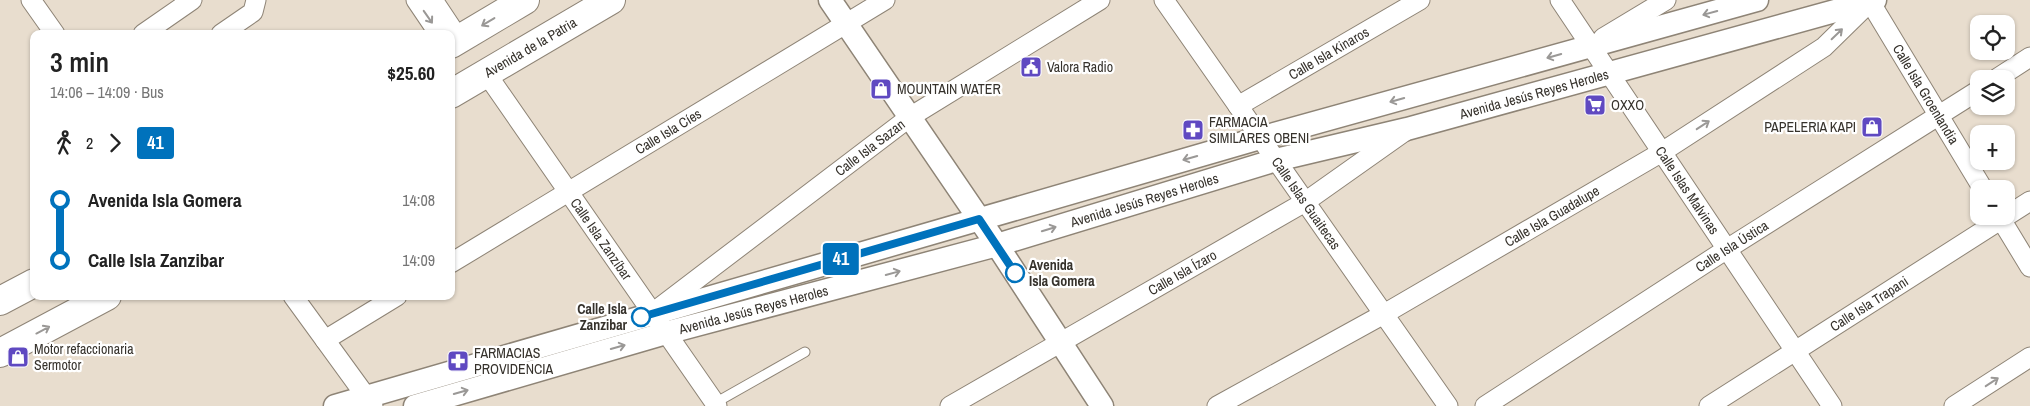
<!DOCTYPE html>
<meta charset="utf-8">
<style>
body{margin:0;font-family:"Archivo Narrow",sans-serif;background:#f6f6f6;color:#222;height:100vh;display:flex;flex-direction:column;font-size:19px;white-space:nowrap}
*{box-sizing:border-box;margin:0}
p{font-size:16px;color:#767676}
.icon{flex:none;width:28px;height:28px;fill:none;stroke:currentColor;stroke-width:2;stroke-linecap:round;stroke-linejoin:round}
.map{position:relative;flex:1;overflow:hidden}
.drawer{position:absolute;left:30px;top:30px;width:425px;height:270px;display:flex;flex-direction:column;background:#fff;border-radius:10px;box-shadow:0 1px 4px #0004}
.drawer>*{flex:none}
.badge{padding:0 10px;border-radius:4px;font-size:18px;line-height:32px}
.buttons{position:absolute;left:1970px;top:15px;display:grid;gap:10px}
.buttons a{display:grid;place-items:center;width:45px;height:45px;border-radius:10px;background:#fff;box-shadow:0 1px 4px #0004;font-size:25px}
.map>.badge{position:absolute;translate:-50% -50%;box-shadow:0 0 0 2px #fff}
.legs{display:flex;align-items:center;gap:8px;height:55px;padding:0 20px;font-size:16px}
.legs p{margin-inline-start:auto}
.overview{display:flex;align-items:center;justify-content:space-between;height:85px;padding:0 20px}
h1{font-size:28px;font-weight:600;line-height:38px}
ul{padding:0 20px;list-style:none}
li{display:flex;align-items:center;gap:18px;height:60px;font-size:19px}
li i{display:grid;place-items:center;width:8px;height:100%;margin:0 6px;background:currentColor}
li i::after{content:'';width:12px;height:12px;margin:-6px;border:4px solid;border-radius:50%;background:#fff}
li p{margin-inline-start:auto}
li:first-child i{background:linear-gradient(#0000 50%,currentColor 0)}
li:last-child i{background:linear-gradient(currentColor 50%,#0000 0)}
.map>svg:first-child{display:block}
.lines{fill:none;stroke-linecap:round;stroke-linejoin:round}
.service-casing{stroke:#8e8476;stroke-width:11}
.minor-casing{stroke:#8e8476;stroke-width:21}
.tertiary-casing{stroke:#8e8476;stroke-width:25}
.primary-casing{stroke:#8e8476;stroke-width:30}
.service{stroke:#fff;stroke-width:9}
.minor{stroke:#fff;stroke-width:19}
.tertiary{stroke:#fff;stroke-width:22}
.primary{stroke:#fff;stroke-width:28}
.oneway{stroke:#9a9896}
.line-1-casing{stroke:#fff;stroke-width:11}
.line-1{stroke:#0072bc;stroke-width:8}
.stop-1-dot{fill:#fff;stroke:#0072bc;stroke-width:2.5}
.labels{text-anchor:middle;stroke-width:4.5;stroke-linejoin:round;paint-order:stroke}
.street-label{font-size:14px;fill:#36322c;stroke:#fff}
.poi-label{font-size:14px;fill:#36322c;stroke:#fff;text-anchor:start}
.stop-label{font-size:14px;font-weight:bold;fill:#36322c;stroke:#fff;text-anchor:start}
</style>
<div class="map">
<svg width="2030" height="406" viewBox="0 0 2030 406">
<rect width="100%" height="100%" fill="#e8ddce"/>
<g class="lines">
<g class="service-casing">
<polyline id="service" points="715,403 805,352"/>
</g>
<g class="minor-casing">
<g id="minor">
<polyline points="31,0 55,34"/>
<polyline points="416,0 439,34"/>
<polyline points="433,0 459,39"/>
<path id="s1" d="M1164,0l284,406"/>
<path id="s2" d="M1560,0l272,406"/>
<path id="s3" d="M1869,0l114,189"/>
<polyline points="143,34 192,0"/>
<polyline points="221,34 253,12 256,0"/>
<polyline points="1603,38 1666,0"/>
<path id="s4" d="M486,73l231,333"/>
<polyline points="1996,79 2030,57"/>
<path id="s5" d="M1238,106l182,-106"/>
<polyline points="1999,216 2030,267"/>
<path id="s6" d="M451,263l434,-263"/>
<polyline points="293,296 373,406"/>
<path id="s7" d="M655,311l255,-194 190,-117"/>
<polyline points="325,340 397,296"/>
<path id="s8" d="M950,406l355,-204 99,-70"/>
<path id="s9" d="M1217,406l167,-92 278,-162 162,-105 46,-45"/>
<path id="s10" d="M1485,406l242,-157 252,-159"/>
<path id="s11" d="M1709,406l321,-205"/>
<polyline points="1954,406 2030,357"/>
</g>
</g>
<g class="tertiary-casing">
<g id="tertiary">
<polyline points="830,0 997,245 1102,406"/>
<polyline points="335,406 1260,138 1757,0"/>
<path id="s12" d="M415,406l251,-73 331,-88 279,-85 131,-31 468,-129"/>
</g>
</g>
<g class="primary-casing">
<g id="primary">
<polyline points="451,44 525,0"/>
<path id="s13" d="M451,94l160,-94"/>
<polyline points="0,301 34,283"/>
<polyline points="0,353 107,296"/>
</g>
</g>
<use href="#service" class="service"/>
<use href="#minor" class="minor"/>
<use href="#tertiary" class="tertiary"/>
<use href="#primary" class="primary"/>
</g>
<defs><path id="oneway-shaft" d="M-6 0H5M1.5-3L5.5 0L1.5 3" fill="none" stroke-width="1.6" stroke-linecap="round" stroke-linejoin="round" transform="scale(1.25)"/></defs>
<g class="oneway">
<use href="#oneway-shaft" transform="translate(1710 13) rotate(165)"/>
<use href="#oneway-shaft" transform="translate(428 17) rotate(55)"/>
<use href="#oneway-shaft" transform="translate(488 22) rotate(149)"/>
<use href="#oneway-shaft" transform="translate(1837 34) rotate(-44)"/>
<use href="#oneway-shaft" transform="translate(1554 56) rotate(164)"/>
<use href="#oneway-shaft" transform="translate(1397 100) rotate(164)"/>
<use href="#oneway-shaft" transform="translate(1703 125) rotate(-33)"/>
<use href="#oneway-shaft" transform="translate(1190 158) rotate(164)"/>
<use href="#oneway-shaft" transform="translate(1049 229) rotate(-17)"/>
<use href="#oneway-shaft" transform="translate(893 273) rotate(-15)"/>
<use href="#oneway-shaft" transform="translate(43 330) rotate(-28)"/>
<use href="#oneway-shaft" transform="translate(618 347) rotate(-16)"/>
<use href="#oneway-shaft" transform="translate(1992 382) rotate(-33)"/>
<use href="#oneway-shaft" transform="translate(461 392) rotate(-16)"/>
</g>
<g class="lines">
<g class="line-1-casing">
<polyline id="line-1" points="641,317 979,219 1015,273"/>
</g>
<use href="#line-1" class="line-1"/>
</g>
<defs>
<g id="civic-square" transform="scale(1.125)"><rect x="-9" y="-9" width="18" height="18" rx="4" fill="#5f49c1" stroke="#fff"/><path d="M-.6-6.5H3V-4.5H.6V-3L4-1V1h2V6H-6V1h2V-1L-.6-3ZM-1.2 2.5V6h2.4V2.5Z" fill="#fff"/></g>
<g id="shop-square" transform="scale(1.125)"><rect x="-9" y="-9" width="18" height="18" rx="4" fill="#5f49c1" stroke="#fff"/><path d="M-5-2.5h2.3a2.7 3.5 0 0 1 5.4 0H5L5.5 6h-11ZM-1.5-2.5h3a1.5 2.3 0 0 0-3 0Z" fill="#fff"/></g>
<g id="supermarket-square" transform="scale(1.125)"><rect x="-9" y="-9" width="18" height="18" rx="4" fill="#5f49c1" stroke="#fff"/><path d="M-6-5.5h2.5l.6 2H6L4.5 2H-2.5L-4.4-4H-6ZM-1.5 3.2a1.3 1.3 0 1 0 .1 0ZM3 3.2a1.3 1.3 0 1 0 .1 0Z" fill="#fff"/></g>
<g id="pharmacy-square" transform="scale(1.125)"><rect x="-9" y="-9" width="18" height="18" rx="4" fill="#5f49c1" stroke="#fff"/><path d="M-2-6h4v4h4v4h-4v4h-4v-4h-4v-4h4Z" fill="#fff"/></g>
</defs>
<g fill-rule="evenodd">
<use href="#civic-square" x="1031" y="67"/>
<use href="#shop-square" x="881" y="89"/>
<use href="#supermarket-square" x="1595" y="105"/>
<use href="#shop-square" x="1872" y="127"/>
<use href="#pharmacy-square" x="1193" y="130"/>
<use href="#shop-square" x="18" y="357"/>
<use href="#pharmacy-square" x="458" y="361"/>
</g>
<g class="stop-1-dot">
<circle cx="1015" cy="273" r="9"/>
<circle cx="641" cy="317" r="9"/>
</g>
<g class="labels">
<g class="street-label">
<text dy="5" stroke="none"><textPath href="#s13" startOffset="92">Avenida de la Patria</textPath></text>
<text dy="5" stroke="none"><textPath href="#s5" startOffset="105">Calle Isla Kinaros</textPath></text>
<text dy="5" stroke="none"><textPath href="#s12" startOffset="1162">Avenida Jesús Reyes Heroles</textPath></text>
<text dy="5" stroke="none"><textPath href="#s3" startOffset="110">Calle Isla Groenlandia</textPath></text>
<text dy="5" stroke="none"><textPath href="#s6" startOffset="254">Calle Isla Cíes</textPath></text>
<text dy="5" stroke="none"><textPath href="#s7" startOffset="270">Calle Isla Sazan</textPath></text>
<text dy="5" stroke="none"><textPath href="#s2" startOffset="229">Calle Islas Malvinas</textPath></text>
<text dy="5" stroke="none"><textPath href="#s12" startOffset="758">Avenida Jesús Reyes Heroles</textPath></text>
<text dy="5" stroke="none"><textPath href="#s1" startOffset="248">Calle Islas Guaitecas</textPath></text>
<text dy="5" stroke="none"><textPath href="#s9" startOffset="385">Calle Isla Guadalupe</textPath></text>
<text dy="5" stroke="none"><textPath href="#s4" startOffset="202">Calle Isla Zanzíbar</textPath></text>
<text dy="5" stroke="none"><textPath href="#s10" startOffset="294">Calle Isla Ústica</textPath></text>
<text dy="5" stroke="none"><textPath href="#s8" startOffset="268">Calle Isla Ízaro</textPath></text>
<text dy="5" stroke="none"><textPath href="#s11" startOffset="190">Calle Isla Trapani</textPath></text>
<text dy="5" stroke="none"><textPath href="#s12" startOffset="352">Avenida Jesús Reyes Heroles</textPath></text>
</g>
<g class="poi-label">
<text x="1047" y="72">Valora Radio</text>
<text x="897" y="94">MOUNTAIN WATER</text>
<text x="1611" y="110">OXXO</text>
<text x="1209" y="127">FARMACIA<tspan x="1209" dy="16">SIMILARES OBENI</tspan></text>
<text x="1856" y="132" text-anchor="end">PAPELERIA KAPI</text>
<text x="34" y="354">Motor refaccionaria<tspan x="34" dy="16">Sermotor</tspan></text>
<text x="474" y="358">FARMACIAS<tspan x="474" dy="16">PROVIDENCIA</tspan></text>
</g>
<g class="stop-label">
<text x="1029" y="270">Avenida<tspan x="1029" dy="16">Isla Gomera</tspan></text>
<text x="627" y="314" text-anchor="end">Calle Isla<tspan x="627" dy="16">Zanzibar</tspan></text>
</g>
</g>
</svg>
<div class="buttons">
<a><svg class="icon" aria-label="locate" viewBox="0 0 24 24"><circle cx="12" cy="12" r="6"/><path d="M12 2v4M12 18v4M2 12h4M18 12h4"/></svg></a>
<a><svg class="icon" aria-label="layers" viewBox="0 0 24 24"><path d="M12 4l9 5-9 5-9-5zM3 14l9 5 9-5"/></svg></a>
<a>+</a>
<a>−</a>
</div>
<b class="badge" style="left:841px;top:259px;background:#0072bc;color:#fff">41</b>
<section class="drawer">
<div class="overview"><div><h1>3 min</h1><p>14:06 – 14:09 · Bus</p></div><b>$25.60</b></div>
<div class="legs"><svg class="icon" aria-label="walk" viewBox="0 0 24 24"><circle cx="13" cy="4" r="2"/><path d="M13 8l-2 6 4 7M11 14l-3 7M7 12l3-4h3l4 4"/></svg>2<svg class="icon" aria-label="forward" viewBox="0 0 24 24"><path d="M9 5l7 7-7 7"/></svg><b class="badge" style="background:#0072bc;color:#fff">41</b></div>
<ul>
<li><i style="color:#0072bc"></i><b>Avenida Isla Gomera</b><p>14:08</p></li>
<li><i style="color:#0072bc"></i><b>Calle Isla Zanzibar</b><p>14:09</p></li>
</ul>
</section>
</div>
